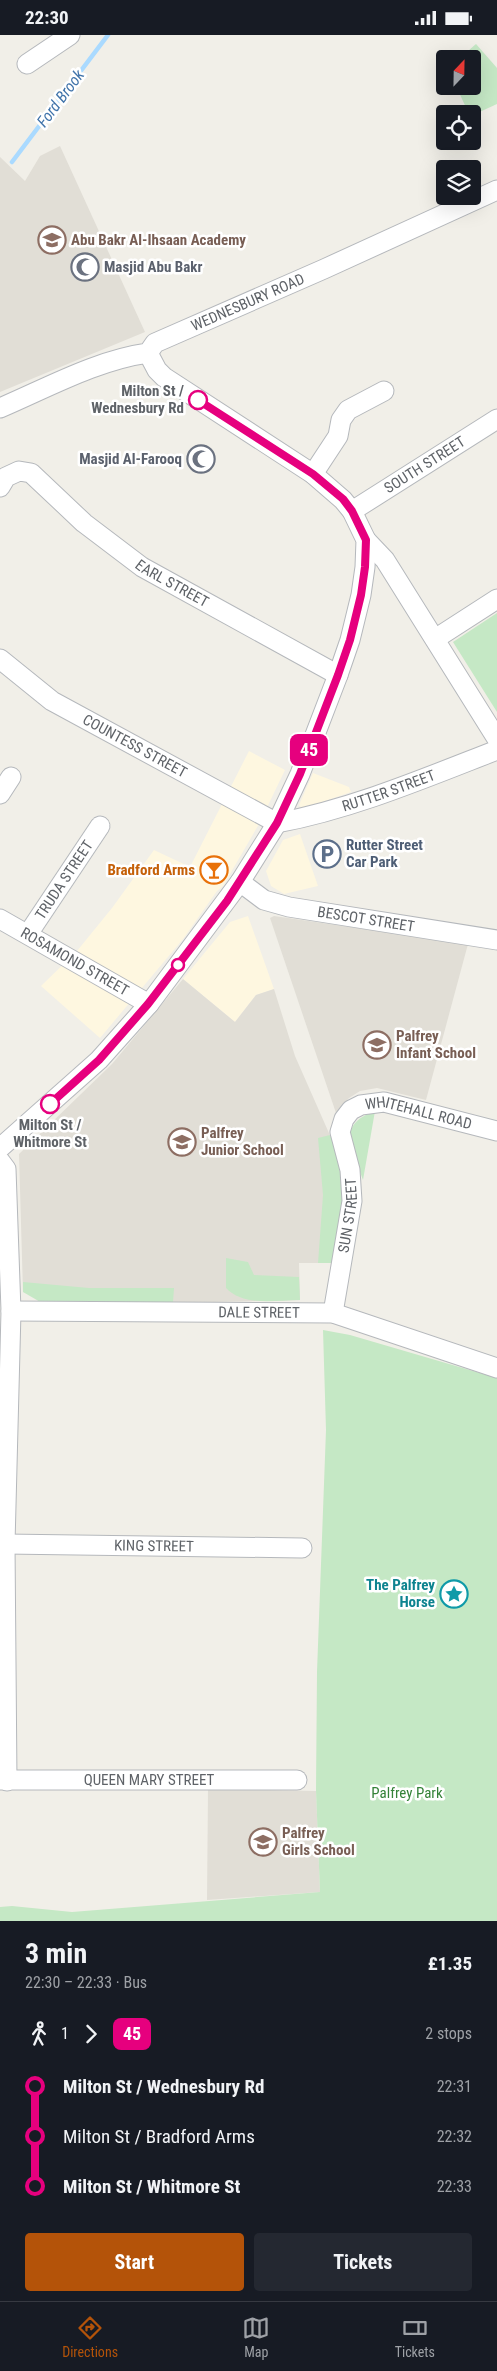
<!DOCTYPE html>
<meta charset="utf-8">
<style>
body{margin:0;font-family:"Roboto Condensed",sans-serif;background:#242831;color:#f1f3f6;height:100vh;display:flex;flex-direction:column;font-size:19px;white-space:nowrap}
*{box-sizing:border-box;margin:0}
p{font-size:16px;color:#9ea1a6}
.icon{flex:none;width:28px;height:28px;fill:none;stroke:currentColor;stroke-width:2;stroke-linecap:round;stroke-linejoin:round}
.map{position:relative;height:1886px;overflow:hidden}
.side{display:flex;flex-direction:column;background:#171b24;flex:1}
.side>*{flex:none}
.badge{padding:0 10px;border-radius:8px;font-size:18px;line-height:32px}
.needle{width:32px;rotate:22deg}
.controls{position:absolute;left:436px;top:15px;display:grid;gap:10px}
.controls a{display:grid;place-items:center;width:45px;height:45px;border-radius:5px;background:#171b24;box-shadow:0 5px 20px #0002;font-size:25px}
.map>.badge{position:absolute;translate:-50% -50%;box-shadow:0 0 0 2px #fff}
.legs{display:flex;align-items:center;gap:8px;height:55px;padding:0 25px;font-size:16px}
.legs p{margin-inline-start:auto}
.overview{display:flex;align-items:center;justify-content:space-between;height:85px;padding:0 25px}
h1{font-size:28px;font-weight:700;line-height:38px}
.action{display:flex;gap:10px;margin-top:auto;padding:10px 25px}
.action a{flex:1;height:58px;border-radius:5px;background:#b45309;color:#fff;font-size:20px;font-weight:700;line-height:58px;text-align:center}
.action a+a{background:#242831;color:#f1f3f6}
ul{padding:0 25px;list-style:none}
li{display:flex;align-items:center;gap:18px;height:50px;font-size:19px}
li i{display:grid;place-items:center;width:8px;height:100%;margin:0 6px;background:currentColor}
li i::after{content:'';width:12px;height:12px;margin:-6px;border:4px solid;border-radius:50%;background:#171b24}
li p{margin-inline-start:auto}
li:first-child i{background:linear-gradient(#0000 50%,currentColor 0)}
li:last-child i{background:linear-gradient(currentColor 50%,#0000 0)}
.status{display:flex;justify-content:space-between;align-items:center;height:35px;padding:0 25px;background:#171b24;direction:ltr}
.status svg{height:14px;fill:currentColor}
.tab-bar{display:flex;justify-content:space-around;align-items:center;height:70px;border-top:1px solid #363941;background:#171b24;font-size:14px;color:#9ea1a6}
.tab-bar a{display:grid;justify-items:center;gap:2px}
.tab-bar .active{color:#b45309}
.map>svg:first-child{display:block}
.commercial{fill:#fef7e0}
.education{fill:#e1ded6}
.green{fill:#c5e8c5}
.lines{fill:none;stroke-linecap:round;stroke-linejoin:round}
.stream{stroke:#aadaff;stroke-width:4.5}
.minor-casing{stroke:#b5b8bc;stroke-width:21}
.minor{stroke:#fff;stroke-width:19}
.line-1-casing{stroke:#fff;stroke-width:11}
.line-1{stroke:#e6007e;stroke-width:8}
.stop-1-dot{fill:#fff;stroke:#e6007e;stroke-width:2.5}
.labels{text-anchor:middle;stroke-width:5;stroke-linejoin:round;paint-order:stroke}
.education-label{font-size:15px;font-weight:bold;fill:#785e54;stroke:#fff;text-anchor:start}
.worship-label{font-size:15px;font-weight:bold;fill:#5b616d;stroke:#fff;text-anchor:start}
.street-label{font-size:15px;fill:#5f6368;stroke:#fff}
.stop-label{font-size:15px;font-weight:bold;fill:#5f6368;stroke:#fff;text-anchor:end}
.service-label{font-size:15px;font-weight:bold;fill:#4e5e75;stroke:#fff;text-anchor:start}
.food-label{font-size:15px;font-weight:bold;fill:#c56008;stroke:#fff;text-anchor:end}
.culture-label{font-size:15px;font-weight:bold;fill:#0d838f;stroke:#fff;text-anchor:end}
.park-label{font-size:15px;fill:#348238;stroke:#fff}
.water-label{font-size:16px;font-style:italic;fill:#4174aa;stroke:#fff}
</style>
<div class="status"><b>22:30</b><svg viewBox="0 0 49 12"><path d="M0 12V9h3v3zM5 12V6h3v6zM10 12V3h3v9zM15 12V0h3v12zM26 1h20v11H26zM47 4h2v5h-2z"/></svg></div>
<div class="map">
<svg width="497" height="1886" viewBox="0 0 497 1886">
<rect width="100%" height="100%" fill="#f1efe8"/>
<g class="commercial">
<polygon points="249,716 285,735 259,789 223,851 217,856 183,904 100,1003 41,951 77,916 112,873 154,815 190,832"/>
<polygon points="313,738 349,752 351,757 302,774 299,770"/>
<polygon points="300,799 318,851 284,859 271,851 266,836 283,805"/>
<polygon points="248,881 274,954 256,960 235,987 183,944 230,887"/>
</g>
<g class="education">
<polygon points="60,111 145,297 0,357 0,122 25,146 40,121"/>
<polygon points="274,881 468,909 426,1065 377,1053 360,1056 349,1063 336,1078 270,883"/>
<polygon points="183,944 235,987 256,960 274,954 295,1021 336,1114 333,1228 299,1228 300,1265 173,1268 23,1257 19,1119 112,1029"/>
<polygon points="208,1754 316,1756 320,1857 207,1865"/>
</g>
<g class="green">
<polygon points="476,9 497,33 497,69 473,80 469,79 456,51 472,51 472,24 459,24"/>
<polygon points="497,578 497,677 453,607"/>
<path d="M375,1076l-12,69c-9,-31 -29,-54 12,-69z"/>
<polygon points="330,1100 336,1114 344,1160 333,1228 318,1228 323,1160 318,1103"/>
<path d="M226,1223l22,4 6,13 45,2 1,23c-24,0 -56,7 -74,-12z"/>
<polygon points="23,1247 89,1253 174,1253 173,1268 42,1268 23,1257"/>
<polygon points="323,1295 350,1300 497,1343 497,1886 0,1886 0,1872 12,1871 72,1877 320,1857 316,1756 317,1637 326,1395"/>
</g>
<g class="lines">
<polyline class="stream" points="12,127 108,0"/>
<g class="minor-casing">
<g id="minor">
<polyline points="27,29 70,0"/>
<path id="s1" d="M0,373c47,-20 97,-48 148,-55l7,-10 169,-74 173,-79"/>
<polyline points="313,439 338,401 341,385 348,375 384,356"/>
<path id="s2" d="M0,452l6,-10 13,-6 12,2 53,50 58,44 196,108"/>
<path id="s3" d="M352,476l145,-92"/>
<polyline points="366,505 385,525 497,704"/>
<polyline points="435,604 497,564"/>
<path id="s4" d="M0,624l52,42 225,122c75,-14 148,-45 220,-73"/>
<polyline points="0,759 11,742"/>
<path id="s5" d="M240,847l24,18 25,7 208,33"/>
<path id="s6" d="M0,884l149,85"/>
<path id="s7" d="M28,899l72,-108"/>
<polyline points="0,1113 99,1025 149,969 240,847 277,788 300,739 338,640 350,605 361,560 365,532 366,505 352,476 343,465 313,439 164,342 157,335 148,318"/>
<polyline points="0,1126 6,1134 11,1276 5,1509 7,1746"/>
<path id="s8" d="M11,1276l322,2 164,55"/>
<path id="s9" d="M333,1278l19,-112 -2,-31 -10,-38 4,-13 7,-9 10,-5 23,-3 113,29"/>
<path id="s10" d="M5,1509l297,4"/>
<path id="s11" d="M0,1745h297"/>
</g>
</g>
<use href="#minor" class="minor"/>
</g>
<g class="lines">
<g class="line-1-casing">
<polyline id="line-1" points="50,1069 99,1025 148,969 227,866 277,788 300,739 338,640 350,605 361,560 365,532 366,505 352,476 343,464 313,439 198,365"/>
</g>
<use href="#line-1" class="line-1"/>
</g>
<defs>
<g id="school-ring" transform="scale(1.4375)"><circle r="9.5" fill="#fff" stroke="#8d6e63" stroke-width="1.5"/><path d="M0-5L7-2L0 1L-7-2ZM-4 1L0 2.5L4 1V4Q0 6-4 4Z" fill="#8d6e63"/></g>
<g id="mosque-ring" transform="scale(1.4375)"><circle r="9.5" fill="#fff" stroke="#6b7280" stroke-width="1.5"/><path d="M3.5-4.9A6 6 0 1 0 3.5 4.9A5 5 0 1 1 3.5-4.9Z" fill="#6b7280"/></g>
<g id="parking-ring" transform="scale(1.4375)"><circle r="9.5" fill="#fff" stroke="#5c6f8a" stroke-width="1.5"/><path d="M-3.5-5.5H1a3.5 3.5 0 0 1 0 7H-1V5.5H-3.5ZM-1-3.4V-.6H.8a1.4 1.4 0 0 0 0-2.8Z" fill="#5c6f8a"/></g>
<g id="bar-ring" transform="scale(1.4375)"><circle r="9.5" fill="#fff" stroke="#e8710a" stroke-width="1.5"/><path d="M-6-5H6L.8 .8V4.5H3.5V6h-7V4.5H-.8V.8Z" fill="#e8710a"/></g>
<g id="sight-ring" transform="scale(1.4375)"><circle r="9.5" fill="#fff" stroke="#0f9aa8" stroke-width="1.5"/><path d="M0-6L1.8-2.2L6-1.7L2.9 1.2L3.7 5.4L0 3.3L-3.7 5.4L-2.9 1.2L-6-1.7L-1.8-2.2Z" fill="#0f9aa8"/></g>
</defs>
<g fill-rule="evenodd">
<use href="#school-ring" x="52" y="205"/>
<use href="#mosque-ring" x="85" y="232"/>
<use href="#mosque-ring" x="201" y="424"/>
<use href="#parking-ring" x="327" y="819"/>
<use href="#bar-ring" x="214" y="835"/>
<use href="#school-ring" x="377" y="1010"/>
<use href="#school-ring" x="182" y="1107"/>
<use href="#sight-ring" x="454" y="1559"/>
<use href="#school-ring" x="263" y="1807"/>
</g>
<g class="stop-1-dot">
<circle cx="198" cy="365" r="9"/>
<circle cx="178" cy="930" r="6"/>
<circle cx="50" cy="1069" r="9"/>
</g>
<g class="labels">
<g class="education-label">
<text x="71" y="210">Abu Bakr Al-Ihsaan Academy</text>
<text x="396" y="1006">Palfrey<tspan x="396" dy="17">Infant School</tspan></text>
<text x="201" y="1103">Palfrey<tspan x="201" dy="17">Junior School</tspan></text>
<text x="282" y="1803">Palfrey<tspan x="282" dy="17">Girls School</tspan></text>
</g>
<g class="worship-label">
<text x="104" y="237">Masjid Abu Bakr</text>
<text x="182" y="429" text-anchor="end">Masjid Al-Farooq</text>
</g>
<g class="street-label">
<text dy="5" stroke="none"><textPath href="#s1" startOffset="272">WEDNESBURY ROAD</textPath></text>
<text dy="5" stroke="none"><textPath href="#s3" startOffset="86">SOUTH STREET</textPath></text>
<text dy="5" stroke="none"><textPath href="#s2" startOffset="218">EARL STREET</textPath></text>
<text dy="5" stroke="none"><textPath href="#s4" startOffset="161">COUNTESS STREET</textPath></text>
<text dy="5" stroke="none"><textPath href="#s4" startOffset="439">RUTTER STREET</textPath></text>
<text dy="5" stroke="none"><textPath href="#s7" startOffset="65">TRUDA STREET</textPath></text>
<text dy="5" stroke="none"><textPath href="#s5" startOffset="134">BESCOT STREET</textPath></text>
<text dy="5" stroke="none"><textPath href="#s6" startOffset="86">ROSAMOND STREET</textPath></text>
<text dy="5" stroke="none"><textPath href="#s9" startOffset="279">WHITEHALL ROAD</textPath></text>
<text dy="5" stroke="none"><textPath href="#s9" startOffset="99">SUN STREET</textPath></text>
<text dy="5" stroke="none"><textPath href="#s8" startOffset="248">DALE STREET</textPath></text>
<text dy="5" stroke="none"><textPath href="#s10" startOffset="149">KING STREET</textPath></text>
<text dy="5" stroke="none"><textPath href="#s11" startOffset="149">QUEEN MARY STREET</textPath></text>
</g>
<g class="stop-label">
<text x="184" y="361">Milton St /<tspan x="184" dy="17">Wednesbury Rd</tspan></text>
<text x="50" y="1095" text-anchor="middle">Milton St /<tspan x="50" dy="17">Whitmore St</tspan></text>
</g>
<g class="service-label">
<text x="346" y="815">Rutter Street<tspan x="346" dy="17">Car Park</tspan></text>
</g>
<g class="food-label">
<text x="195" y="840">Bradford Arms</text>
</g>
<g class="culture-label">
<text x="435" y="1555">The Palfrey<tspan x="435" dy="17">Horse</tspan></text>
</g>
<g class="park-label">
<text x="407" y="1763">Palfrey Park</text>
</g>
<g class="water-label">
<text transform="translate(60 63) rotate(-53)" y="6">Ford Brook</text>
</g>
</g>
</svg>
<div class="controls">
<a><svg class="needle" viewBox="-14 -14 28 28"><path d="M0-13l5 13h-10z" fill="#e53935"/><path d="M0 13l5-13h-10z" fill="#9ea1a6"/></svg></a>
<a><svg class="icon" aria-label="locate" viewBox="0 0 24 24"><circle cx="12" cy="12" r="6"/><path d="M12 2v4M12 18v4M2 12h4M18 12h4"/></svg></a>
<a><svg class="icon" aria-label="layers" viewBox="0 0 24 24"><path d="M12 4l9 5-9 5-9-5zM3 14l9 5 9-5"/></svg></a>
</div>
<b class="badge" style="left:309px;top:715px;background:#e6007e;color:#fff">45</b>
</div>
<section class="side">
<div class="overview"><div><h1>3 min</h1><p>22:30 – 22:33 · Bus</p></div><b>£1.35</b></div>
<div class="legs"><svg class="icon" aria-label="walk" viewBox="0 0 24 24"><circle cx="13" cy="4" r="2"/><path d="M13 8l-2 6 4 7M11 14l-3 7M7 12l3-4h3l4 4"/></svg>1<svg class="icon" aria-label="forward" viewBox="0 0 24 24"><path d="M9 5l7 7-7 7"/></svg><b class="badge" style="background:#e6007e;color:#fff">45</b><p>2 stops</p></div>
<ul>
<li><i style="color:#e6007e"></i><b>Milton St / Wednesbury Rd</b><p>22:31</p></li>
<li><i style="color:#e6007e"></i><span>Milton St / Bradford Arms</span><p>22:32</p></li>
<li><i style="color:#e6007e"></i><b>Milton St / Whitmore St</b><p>22:33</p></li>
</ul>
<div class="action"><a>Start</a><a>Tickets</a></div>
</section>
<nav class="tab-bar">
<a class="active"><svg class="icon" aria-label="directions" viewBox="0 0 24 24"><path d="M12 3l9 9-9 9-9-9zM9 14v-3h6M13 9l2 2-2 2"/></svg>Directions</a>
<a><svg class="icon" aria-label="map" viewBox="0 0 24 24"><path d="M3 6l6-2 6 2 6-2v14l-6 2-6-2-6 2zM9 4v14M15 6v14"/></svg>Map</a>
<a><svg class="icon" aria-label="tickets" viewBox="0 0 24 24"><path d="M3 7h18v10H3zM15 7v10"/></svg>Tickets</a>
</nav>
